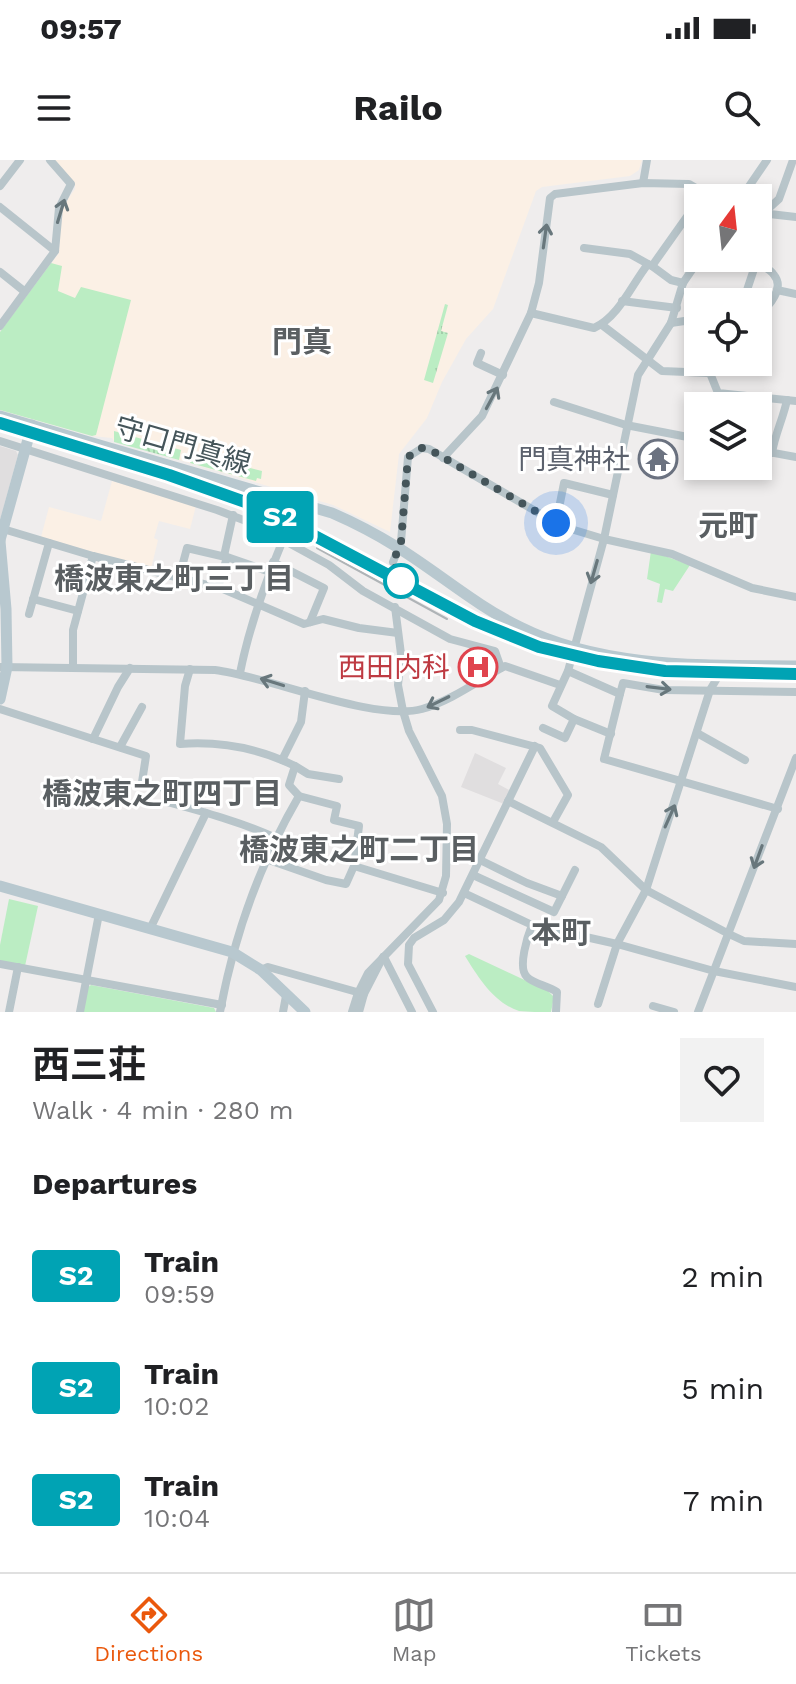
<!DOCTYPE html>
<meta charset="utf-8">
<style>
body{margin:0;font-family:"Work Sans","Noto Sans JP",sans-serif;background:#f2f2f2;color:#202124;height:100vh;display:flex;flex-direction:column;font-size:30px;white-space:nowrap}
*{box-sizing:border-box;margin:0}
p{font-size:26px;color:#757577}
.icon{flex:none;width:44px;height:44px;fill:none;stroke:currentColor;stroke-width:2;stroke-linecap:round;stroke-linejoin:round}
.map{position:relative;height:852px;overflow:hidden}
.sheet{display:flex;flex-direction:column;background:#fff;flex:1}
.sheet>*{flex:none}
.badge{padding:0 16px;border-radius:6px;font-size:28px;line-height:52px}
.needle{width:52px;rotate:15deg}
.buttons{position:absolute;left:684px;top:24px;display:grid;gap:16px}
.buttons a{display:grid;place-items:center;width:88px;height:88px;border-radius:0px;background:#fff;box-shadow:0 4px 12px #0003;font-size:40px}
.you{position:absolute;width:40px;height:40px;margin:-20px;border:6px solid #fff;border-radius:50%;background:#1a73e8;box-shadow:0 0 0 12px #1a73e833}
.map>.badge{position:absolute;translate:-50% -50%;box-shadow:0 0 0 4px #fff}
h2{padding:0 32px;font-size:30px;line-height:72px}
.round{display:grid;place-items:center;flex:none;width:84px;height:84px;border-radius:0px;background:#f2f2f2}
.head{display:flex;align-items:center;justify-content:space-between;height:136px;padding:0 32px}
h1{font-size:38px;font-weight:700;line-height:60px}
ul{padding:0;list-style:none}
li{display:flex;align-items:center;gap:24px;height:112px;padding:0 32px}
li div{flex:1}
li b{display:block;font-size:30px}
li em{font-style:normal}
li .badge{min-width:88px;font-weight:700;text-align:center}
.status{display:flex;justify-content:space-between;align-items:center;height:56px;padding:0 40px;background:#fff;direction:ltr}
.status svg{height:22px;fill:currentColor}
header{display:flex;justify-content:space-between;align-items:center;height:104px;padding:0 32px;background:#fff;font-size:36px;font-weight:700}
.dock{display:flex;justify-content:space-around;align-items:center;height:112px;border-top:2px solid #e0e0e0;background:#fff;font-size:22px;color:#757577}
.dock a{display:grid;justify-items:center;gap:4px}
.dock .active{color:#ea580c}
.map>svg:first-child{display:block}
.commercial{fill:#fbf0e5}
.education{fill:#e0dedf}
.grass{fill:url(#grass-tufts)}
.park{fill:#bbedc3}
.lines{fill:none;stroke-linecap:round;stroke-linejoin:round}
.street{stroke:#b8c5ca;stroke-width:8}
.secondary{stroke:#b8c8cf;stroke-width:11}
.rail{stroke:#afb4b7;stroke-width:2}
.oneway{stroke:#68777c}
.line-casing{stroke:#fff;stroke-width:18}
.line{stroke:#00a3b4;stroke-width:12}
.walk{stroke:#45555a;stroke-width:8;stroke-dasharray:0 14.4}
.stop-dot{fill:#fff;stroke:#00a3b4;stroke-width:4}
.labels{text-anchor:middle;stroke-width:6;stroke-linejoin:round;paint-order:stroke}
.street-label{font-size:28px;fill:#45555a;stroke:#fff}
.worship-label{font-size:28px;fill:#5b616d;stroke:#fff;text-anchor:end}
.health-label{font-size:28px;fill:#be3a42;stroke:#fff;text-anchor:end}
.neighbourhood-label{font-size:30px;font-weight:bold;fill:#5a5f62;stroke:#fff}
</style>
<div class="status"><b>09:57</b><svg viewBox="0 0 49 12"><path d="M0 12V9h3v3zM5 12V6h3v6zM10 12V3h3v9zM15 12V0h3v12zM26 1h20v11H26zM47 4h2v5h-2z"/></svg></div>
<header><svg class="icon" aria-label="menu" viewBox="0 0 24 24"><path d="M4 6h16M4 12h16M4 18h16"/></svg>Railo<svg class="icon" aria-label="search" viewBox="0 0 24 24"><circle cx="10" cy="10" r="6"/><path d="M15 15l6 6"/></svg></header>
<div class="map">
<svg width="796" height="852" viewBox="0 0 796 852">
<defs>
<pattern id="grass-tufts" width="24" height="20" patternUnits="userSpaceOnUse" patternTransform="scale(2)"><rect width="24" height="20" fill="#bbedc3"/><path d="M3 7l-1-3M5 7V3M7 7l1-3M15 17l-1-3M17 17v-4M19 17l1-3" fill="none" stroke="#a2cdaa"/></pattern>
</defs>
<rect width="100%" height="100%" fill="#efeded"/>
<g class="commercial">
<polygon points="55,0 642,0 639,10 630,16 542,27 536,31 493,149 466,179 442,222 427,258 399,294 390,372 333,345 114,281 112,278 92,276 0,250 0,172 59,93 61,49 75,29 75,24"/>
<polygon points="112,321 196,346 190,369 159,361 154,378 158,380 151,409 41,377 49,347 101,361"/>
</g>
<g class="education">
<polygon points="0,286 16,291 18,295 0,360"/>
<polygon points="475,593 506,608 498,624 511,631 504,644 461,627"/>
</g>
<g class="grass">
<polygon points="445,144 448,145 441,171 448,173 433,223 424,220"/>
<polygon points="114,271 181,290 179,300 114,282"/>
<polygon points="193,293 262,311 261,319 257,318 256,321 190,303"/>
</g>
<g class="park">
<polygon points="51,103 62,106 58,131 75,138 81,127 131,140 96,275 92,276 0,250 0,172"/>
<polygon points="651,391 690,405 673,431 665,429 662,443 657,442 660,424 647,419"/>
<polygon points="9,739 38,746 25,806 0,801 0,785"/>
<path d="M469,794l79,37 6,6 -3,15c-10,0 -23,0 -32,-1 -25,-8 -41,-34 -54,-55z"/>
<polygon points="91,825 214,848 216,852 83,852 87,828"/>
</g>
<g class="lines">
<g class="street">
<polyline points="643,23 647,0"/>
<polyline points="0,26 20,0"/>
<polyline points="741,38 767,0"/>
<polyline points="0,47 55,91"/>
<polyline points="761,53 796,57"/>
<polyline points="758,58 779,39 793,0"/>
<polyline points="584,88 630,94 648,104"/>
<path d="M753,98c6,8 16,9 21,17 11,13 -5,32 -16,39"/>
<polyline points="652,106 671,120 683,123"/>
<polyline points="0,112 24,131"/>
<polyline points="777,130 796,134"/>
<polyline points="622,141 677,148"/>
<polyline points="743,142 756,103"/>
<path d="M531,153l63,15c25,-11 38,-44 54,-64l4,2 46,-65"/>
<polyline points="671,163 698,159"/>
<polyline points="602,165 662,211 710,213 718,233 796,241"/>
<polyline points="0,166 55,91 59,48 71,24 50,0"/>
<polyline points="481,193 477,203 503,215"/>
<polyline points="554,242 626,265 698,279"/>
<polyline points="0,281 217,350 254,364 329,405 363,431 450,479 495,491 501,508"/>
<polyline points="758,290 796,297"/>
<path d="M772,293c3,-19 11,-34 15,-53"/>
<polyline points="443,298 482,256 531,153 539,123 550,38 555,34 643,23 689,24 713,38"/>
<polyline points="556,363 564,323 613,335"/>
<polyline points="3,369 93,396 223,429 304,464 323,459 359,468 398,473"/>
<polyline points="224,396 233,355"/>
<polyline points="273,402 324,428 310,462"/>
<polyline points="393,402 401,382 408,297 422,288 429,289 561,366 604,379 672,394 752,428 796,437"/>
<polyline points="179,418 187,388 230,398 270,412"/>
<polyline points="218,428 227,397"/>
<polyline points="33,439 78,451"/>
<polyline points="29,454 49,383"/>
<path d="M0,507l215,3c55,7 159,52 207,39 29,-8 57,-29 83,-43l55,19"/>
<polyline points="73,508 73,470 93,396"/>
<path d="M190,509l-5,17 -5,58c40,-3 78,4 115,22l-6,19 10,11c-39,67 -65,140 -79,216"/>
<polyline points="568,511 620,534 623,523 664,530 796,532"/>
<path d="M240,513c12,-60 35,-115 59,-171"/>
<polyline points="620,534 604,599 778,649"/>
<polyline points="0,549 93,579 118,527 130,508"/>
<polyline points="543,568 565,578 574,559"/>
<polyline points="460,570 472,570 540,588 568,635 553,662"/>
<polyline points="697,573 745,600"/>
<polyline points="611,574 574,559 552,546 568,511 604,379 638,215 671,163 683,123 700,98"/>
<path d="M93,579l53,17 -4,26 25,7v13c37,10 74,20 109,36"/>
<polyline points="120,587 142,547"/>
<polyline points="282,600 301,562 305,531"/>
<polyline points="295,606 308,614 339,619"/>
<polyline points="508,641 601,687 646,730 729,774 744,781 796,784"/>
<polyline points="266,699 326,720 346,724 354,706 359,666 334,660 337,646 299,636"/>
<polyline points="480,700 527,723 562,736"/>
<polyline points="354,706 443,733"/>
<polyline points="473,715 554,752 575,710"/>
<polyline points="464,733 532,765 617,784 714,811 796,827"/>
<path d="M532,765c-4,10 -15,43 -5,52 7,7 22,9 30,15l-1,20"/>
<polyline points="150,769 206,653"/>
<polyline points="384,797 412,852"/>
<polyline points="0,804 222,845"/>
<polyline points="261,810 268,807 364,834"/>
<polyline points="598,844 617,784 646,730 710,530 725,505"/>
<polyline points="653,846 674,852"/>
<polyline points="9,852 18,807"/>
<polyline points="80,852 99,754"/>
<polyline points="283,852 286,836"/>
<polyline points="352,852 358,833 368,813 439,740 446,716 447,664 442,636 409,571 403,551 398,525 401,494 395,447"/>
<polyline points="359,852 364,834 383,797"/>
<polyline points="433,852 408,804 409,785 414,778 444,760 459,742 535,586"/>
<polyline points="698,852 796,598"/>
</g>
<g class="secondary">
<path d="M0,256l332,97c23,10 44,21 65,34 42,26 78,58 123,80 84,42 184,38 276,39"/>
<polyline points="0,380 32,265"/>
<polyline points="0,381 6,449 7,507 0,539"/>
<polyline points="0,726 232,792 261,810 305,852"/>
</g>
<g class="rail">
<path d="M0,263c99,29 201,55 293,100 83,40 161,99 250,125 84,24 167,24 253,26"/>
<polyline points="317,388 447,459"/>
</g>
</g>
<defs><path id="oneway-shaft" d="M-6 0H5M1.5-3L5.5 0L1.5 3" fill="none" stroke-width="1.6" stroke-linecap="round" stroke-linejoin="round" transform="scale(2)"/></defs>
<g class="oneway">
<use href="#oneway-shaft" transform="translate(61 51) rotate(-73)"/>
<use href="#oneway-shaft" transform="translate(545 76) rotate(-82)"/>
<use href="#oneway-shaft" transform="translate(492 238) rotate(-62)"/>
<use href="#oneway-shaft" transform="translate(594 412) rotate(106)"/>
<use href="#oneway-shaft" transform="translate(272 522) rotate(-163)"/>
<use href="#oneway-shaft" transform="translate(659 528) rotate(7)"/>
<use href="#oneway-shaft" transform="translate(438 542) rotate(154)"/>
<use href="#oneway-shaft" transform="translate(670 656) rotate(-66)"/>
<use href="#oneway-shaft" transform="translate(758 697) rotate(110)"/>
</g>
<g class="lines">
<g class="line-casing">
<polyline id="line" points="0,263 169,315 262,348 475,461 539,487 598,501 665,511 796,514"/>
</g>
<use href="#line" class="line"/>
<polyline class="walk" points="401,421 393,402 401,382 408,297 422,288 429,289 556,363"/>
</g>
<defs>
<g id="temple-ring" transform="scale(2)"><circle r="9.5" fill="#fff" stroke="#6b7280" stroke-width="1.5"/><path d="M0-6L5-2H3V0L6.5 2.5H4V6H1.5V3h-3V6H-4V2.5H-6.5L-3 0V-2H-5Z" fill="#6b7280"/></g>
<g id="hospital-ring" transform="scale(2)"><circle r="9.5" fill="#fff" stroke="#e0444e" stroke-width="1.5"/><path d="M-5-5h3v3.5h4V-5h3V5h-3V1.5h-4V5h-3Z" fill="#e0444e"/></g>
</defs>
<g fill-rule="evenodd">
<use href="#temple-ring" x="658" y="299"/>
<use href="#hospital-ring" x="478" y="507"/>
</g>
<circle class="stop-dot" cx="401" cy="421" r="16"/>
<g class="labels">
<g class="street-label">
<text transform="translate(183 285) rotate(16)" y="10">守口門真線</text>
</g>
<g class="worship-label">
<text x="630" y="309">門真神社</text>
</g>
<g class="health-label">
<text x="450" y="517">西田内科</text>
</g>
<g class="neighbourhood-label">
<text x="302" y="192">門真</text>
<text x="728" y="376">元町</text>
<text x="174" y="429">橋波東之町三丁目</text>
<text x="162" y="644">橋波東之町四丁目</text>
<text x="359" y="700">橋波東之町二丁目</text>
<text x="561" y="783">本町</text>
</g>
</g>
</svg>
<div class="buttons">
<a><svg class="needle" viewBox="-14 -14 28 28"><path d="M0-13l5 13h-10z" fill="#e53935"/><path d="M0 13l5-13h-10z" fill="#757577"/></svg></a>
<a><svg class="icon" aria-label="locate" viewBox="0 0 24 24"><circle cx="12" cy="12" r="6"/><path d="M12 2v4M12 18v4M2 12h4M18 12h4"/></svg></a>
<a><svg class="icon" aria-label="layers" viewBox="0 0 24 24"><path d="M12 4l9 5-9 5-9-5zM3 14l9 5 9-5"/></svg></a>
</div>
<div class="you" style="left:556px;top:363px"></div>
<b class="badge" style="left:280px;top:357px;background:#00a3b4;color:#fff">S2</b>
</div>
<section class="sheet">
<div class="head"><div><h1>西三荘</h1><p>Walk · 4 min · 280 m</p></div><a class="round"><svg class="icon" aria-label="heart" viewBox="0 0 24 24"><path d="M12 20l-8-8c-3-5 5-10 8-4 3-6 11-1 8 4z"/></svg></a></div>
<h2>Departures</h2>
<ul>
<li><span class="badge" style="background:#00a3b4;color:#fff">S2</span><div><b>Train</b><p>09:59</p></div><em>2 min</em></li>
<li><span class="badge" style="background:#00a3b4;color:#fff">S2</span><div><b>Train</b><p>10:02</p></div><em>5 min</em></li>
<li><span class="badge" style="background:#00a3b4;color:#fff">S2</span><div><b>Train</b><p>10:04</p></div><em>7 min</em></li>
</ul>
</section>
<nav class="dock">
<a class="active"><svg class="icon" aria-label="directions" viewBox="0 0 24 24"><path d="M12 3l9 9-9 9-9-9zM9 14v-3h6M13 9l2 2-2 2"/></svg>Directions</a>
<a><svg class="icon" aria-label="map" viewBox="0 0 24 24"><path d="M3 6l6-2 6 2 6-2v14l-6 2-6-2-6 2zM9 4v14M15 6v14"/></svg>Map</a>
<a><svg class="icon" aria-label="tickets" viewBox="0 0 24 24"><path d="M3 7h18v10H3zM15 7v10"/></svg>Tickets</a>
</nav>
